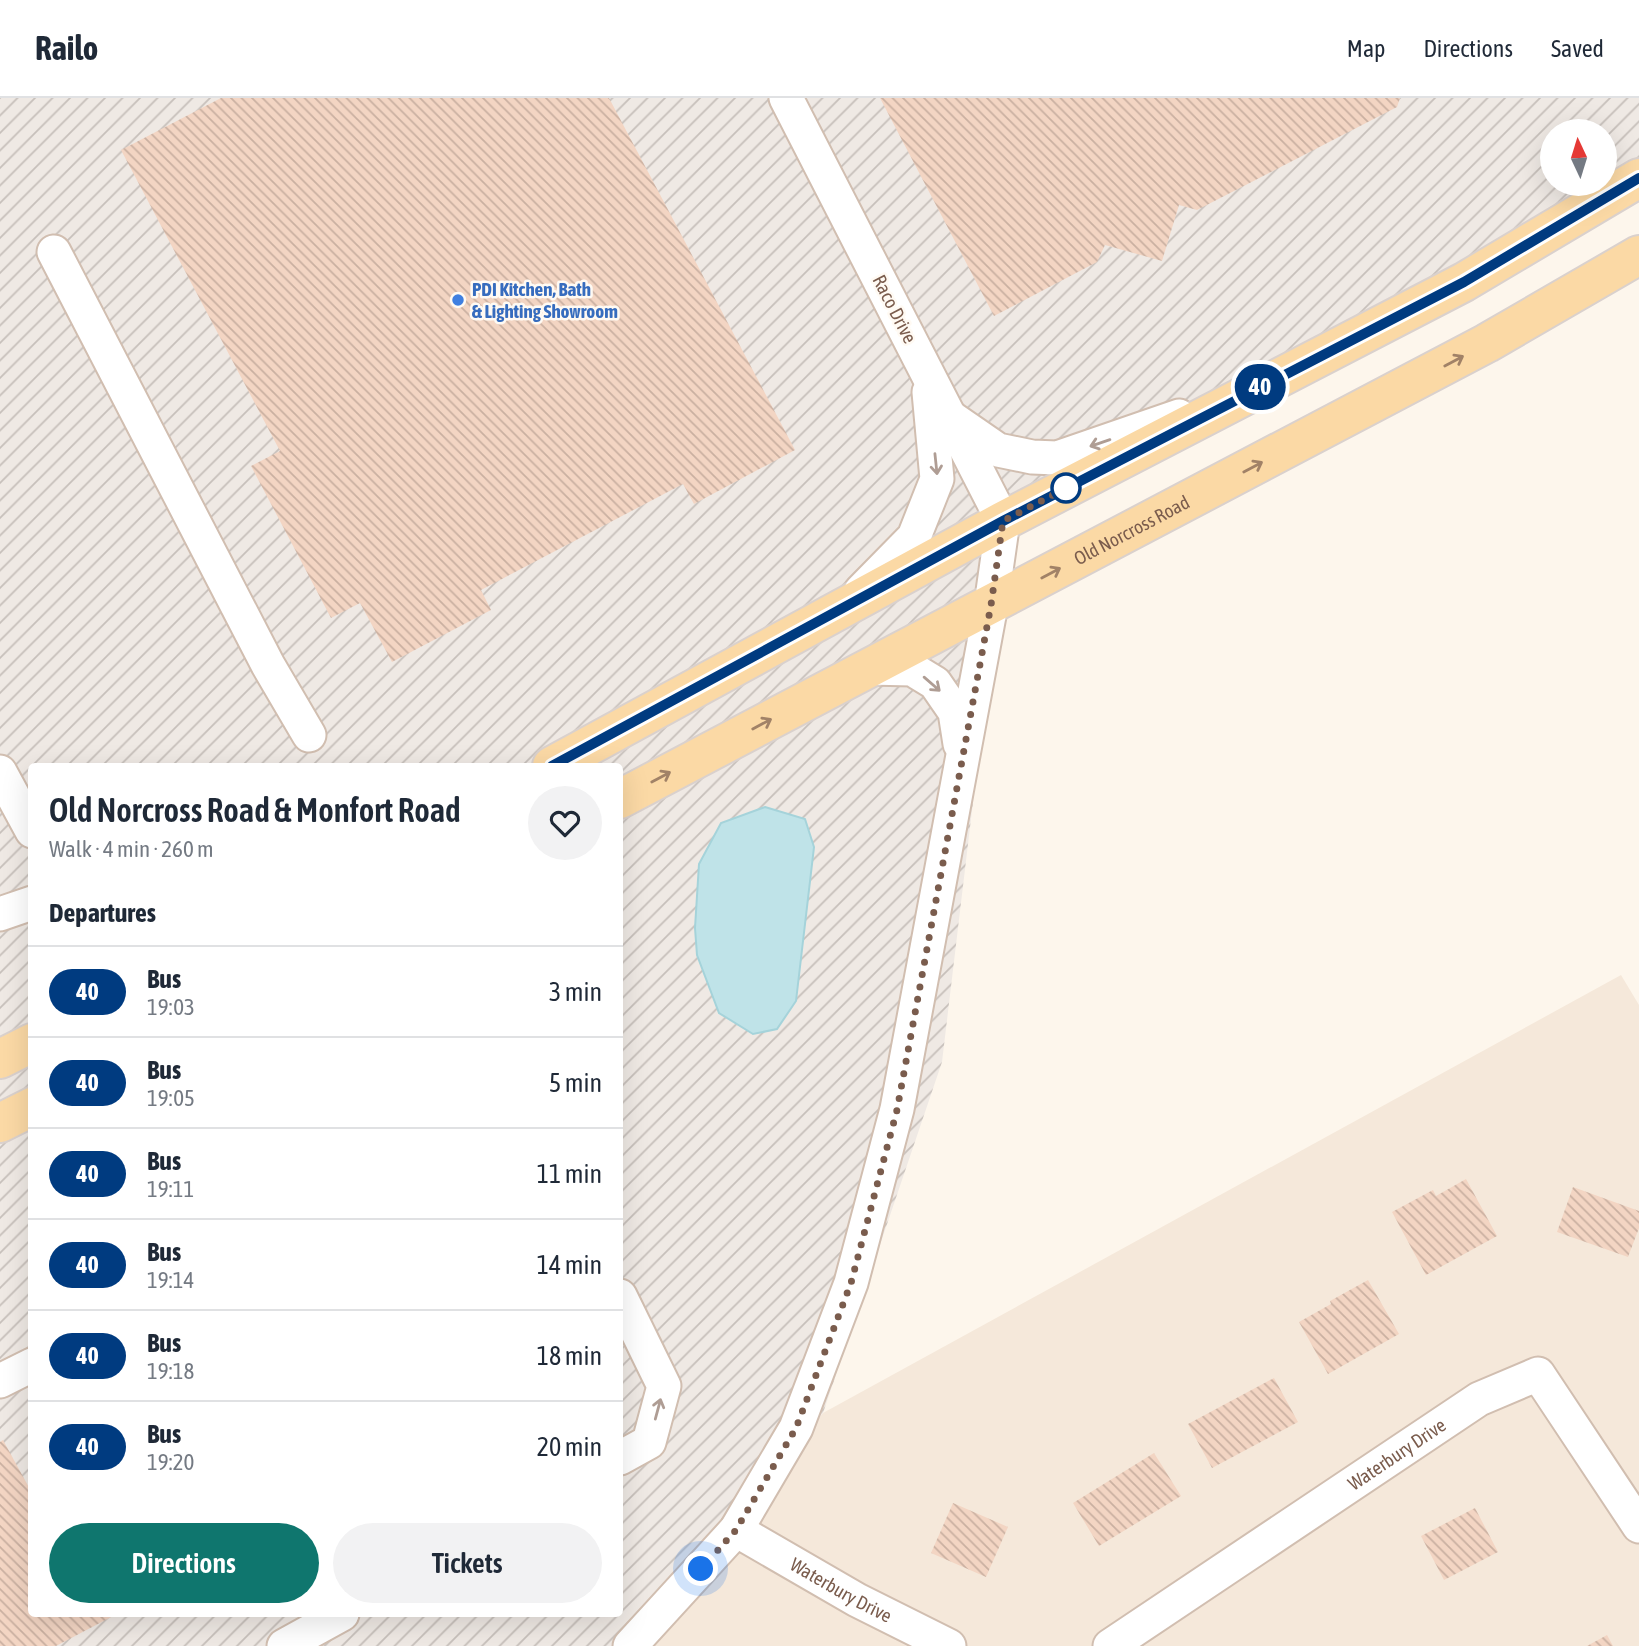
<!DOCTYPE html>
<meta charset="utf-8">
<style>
body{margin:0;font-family:"Asap Condensed",sans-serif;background:#f2f2f3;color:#1f2937;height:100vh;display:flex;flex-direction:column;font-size:26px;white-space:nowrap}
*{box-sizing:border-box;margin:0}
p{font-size:23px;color:#747a83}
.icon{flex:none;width:38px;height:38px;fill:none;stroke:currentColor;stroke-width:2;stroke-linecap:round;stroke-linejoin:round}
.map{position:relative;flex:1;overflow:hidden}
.details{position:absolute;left:28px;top:665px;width:595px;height:854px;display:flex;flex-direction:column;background:#fff;border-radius:7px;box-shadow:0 7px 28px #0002}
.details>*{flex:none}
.badge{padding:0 14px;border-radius:23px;font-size:24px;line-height:46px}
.needle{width:46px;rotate:356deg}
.buttons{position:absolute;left:1540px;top:21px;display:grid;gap:14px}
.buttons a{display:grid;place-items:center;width:77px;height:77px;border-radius:50%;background:#fff;box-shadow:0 7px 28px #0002;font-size:35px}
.you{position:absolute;width:35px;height:35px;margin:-18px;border:5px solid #fff;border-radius:50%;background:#1a73e8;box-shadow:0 0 0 10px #1a73e833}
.map>.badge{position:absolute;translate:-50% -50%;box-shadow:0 0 0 4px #fff}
h2{padding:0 21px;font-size:26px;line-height:63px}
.round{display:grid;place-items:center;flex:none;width:74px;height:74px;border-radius:37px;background:#f2f2f3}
.head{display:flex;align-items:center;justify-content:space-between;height:119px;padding:0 21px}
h1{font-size:33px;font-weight:600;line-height:52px}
.action{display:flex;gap:14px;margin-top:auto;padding:14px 21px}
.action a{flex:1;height:80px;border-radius:42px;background:#0f766e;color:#fff;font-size:28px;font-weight:600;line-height:80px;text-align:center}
.action a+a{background:#f2f2f3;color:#1f2937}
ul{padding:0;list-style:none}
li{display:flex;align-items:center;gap:21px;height:91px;padding:0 21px;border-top:2px solid #e0e1e3}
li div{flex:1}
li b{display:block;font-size:26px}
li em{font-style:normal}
li .badge{min-width:77px;font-weight:700;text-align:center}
header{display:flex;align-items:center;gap:42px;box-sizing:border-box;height:98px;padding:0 35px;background:#fff;border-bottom:2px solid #e0e1e3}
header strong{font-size:33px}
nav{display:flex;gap:38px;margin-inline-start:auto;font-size:24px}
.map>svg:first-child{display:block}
.residential{fill:#f5e8da}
.industrial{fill:url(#industrial-furrows);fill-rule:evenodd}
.water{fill:#bfe3e8;stroke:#a5d3da;stroke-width:2}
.building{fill:url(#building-back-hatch)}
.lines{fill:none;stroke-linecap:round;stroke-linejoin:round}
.minor-casing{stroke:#d1beb0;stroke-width:37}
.major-casing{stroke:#dad1cd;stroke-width:42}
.minor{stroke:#fff;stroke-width:33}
.major{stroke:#fbd9a5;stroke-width:38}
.oneway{stroke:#a18267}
.oneway2{stroke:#af9d94}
.line-casing{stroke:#fff;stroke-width:16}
.line{stroke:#003b80;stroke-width:10}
.walk{stroke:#7a5c4d;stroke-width:7;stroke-dasharray:0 12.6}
.shop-dot{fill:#3f7fe0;stroke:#fffaf3;stroke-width:2.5}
.stop-dot{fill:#fff;stroke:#003b80;stroke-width:3.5}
.labels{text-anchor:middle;stroke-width:5;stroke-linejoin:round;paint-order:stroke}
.shop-label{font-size:19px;font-weight:bold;fill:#366cbe;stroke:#fffaf3;text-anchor:start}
.street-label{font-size:19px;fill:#7a5c4d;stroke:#fffaf3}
</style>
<header>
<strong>Railo</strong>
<nav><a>Map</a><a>Directions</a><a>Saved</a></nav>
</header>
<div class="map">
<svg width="1639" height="1548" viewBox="0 0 1639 1548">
<defs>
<pattern id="industrial-furrows" width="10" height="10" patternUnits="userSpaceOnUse" patternTransform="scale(1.75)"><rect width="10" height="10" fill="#efe9e4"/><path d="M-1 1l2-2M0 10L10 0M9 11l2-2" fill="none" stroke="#c7c0bb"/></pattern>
<pattern id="building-back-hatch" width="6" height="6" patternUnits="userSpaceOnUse" patternTransform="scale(1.75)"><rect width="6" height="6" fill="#f3d5c3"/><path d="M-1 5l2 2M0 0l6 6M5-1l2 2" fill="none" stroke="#cab0a1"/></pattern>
</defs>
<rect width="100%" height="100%" fill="#fdf6ec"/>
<polygon class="residential" points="1621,877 1639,907 1639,1548 622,1548 823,1315"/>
<path class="industrial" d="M0,0h1639v97l-634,339 -63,528 -119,351 -201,233h-622zM1552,33h53v53h-53zM32,668h588v848h-588z"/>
<polygon class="water" points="765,709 805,721 814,749 796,903 777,931 753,936 719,915 697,857 695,830 699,766 721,725"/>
<g class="building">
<polygon points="221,0 609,0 795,352 694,406 683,386 481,492 491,512 392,564 360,505 331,520 251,368 280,353 121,52"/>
<polygon points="880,0 1400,0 1397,9 1197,112 1179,107 1162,163 1105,147 1097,164 994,218"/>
<polygon points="1466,1081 1497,1138 1426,1177 1392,1114 1433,1092 1436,1098"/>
<polygon points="1573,1089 1639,1113 1639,1130 1628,1159 1557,1134"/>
<polygon points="1368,1182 1399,1236 1328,1276 1299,1224 1331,1206 1330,1203"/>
<polygon points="1274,1280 1298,1324 1212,1370 1188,1326"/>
<polygon points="3,1342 32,1395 32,1516 117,1516 56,1548 0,1548 0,1344"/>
<polygon points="1154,1355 1181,1398 1099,1448 1073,1405"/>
<polygon points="953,1405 1008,1429 986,1479 931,1455"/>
<polygon points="1475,1410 1498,1454 1444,1482 1421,1438"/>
<polygon points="1607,1537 1613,1548 1587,1548"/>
</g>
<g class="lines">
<g class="minor-casing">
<g id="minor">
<polyline points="54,154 268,567 309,637"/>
<polyline points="953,321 998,352 1032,359 1057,360 1179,318"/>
<polyline points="861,493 914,439 937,381 929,294"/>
<polyline points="868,570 912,571 935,585 955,614 960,646"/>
<polyline points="0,674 32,733"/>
<polyline points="0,816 32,805"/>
<polyline points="620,1198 664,1288 649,1344 620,1360"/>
<polyline points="0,1283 32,1267"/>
<path id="s1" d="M736,1432l121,70 92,46"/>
<polyline points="284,1548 342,1516"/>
<polyline points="630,1548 736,1432 796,1330 851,1185 897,1011 991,507 1003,423 786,0"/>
<path id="s2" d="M1110,1548l369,-247 59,-25 101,152"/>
</g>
</g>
<g class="major-casing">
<g id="major">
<polyline points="552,668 1003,423 1464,184 1639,80"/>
<path id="s3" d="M620,701l867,-456 152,-88"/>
<polyline points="0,961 32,945"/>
<polyline points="0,1025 32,1009"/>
</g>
</g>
<use href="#minor" class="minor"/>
<use href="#major" class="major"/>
</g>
<defs><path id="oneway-shaft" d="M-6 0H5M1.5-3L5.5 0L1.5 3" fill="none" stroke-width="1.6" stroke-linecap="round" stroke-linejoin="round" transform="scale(1.75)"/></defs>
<g class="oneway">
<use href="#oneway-shaft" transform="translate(1454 263) rotate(-28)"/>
<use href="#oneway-shaft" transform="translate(1253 369) rotate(-28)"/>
<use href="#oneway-shaft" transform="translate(1051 475) rotate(-28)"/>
<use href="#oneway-shaft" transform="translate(762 626) rotate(-28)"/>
<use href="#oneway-shaft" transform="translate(661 679) rotate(-28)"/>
</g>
<g class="oneway2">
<use href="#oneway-shaft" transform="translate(1100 345) rotate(161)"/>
<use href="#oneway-shaft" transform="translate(936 366) rotate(84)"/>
<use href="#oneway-shaft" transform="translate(932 586) rotate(41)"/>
<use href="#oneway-shaft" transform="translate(658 1311) rotate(-75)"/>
</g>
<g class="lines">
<g class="line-casing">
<polyline id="line" points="552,668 1003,423 1464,184 1639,80"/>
</g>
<use href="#line" class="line"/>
<polyline class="walk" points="701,1471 736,1432 796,1330 851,1185 897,1012 991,507 1003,423 1072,387 1066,390"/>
</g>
<circle class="shop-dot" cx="458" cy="202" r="7"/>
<circle class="stop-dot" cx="1066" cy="390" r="14"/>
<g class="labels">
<g class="shop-label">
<text x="472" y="198">PDI Kitchen, Bath<tspan x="472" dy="22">&amp; Lighting Showroom</tspan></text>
</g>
<g class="street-label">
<text transform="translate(895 211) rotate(63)" y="7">Raco Drive</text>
<text dy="7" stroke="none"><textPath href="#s3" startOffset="578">Old Norcross Road</textPath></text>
<text dy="7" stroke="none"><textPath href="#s2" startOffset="345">Waterbury Drive</textPath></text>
<text dy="7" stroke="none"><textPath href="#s1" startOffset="121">Waterbury Drive</textPath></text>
</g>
</g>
</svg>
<div class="buttons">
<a><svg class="needle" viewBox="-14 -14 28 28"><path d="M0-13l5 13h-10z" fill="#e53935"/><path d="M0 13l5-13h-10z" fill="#747a83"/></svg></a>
</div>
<div class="you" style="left:701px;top:1471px"></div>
<b class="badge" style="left:1260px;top:289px;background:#003b80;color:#fff">40</b>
<section class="details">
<div class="head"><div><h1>Old Norcross Road &amp; Monfort Road</h1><p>Walk · 4 min · 260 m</p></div><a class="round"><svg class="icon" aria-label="heart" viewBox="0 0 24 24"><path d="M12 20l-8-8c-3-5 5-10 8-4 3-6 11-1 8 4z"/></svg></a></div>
<h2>Departures</h2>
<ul>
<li><span class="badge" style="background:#003b80;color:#fff">40</span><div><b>Bus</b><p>19:03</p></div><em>3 min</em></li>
<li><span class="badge" style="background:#003b80;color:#fff">40</span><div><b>Bus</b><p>19:05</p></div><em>5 min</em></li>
<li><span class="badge" style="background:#003b80;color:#fff">40</span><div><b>Bus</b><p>19:11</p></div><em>11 min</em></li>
<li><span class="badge" style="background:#003b80;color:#fff">40</span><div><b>Bus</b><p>19:14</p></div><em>14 min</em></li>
<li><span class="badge" style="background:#003b80;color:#fff">40</span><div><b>Bus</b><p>19:18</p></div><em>18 min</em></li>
<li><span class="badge" style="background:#003b80;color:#fff">40</span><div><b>Bus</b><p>19:20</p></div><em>20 min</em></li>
</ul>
<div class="action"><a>Directions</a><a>Tickets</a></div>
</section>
</div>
